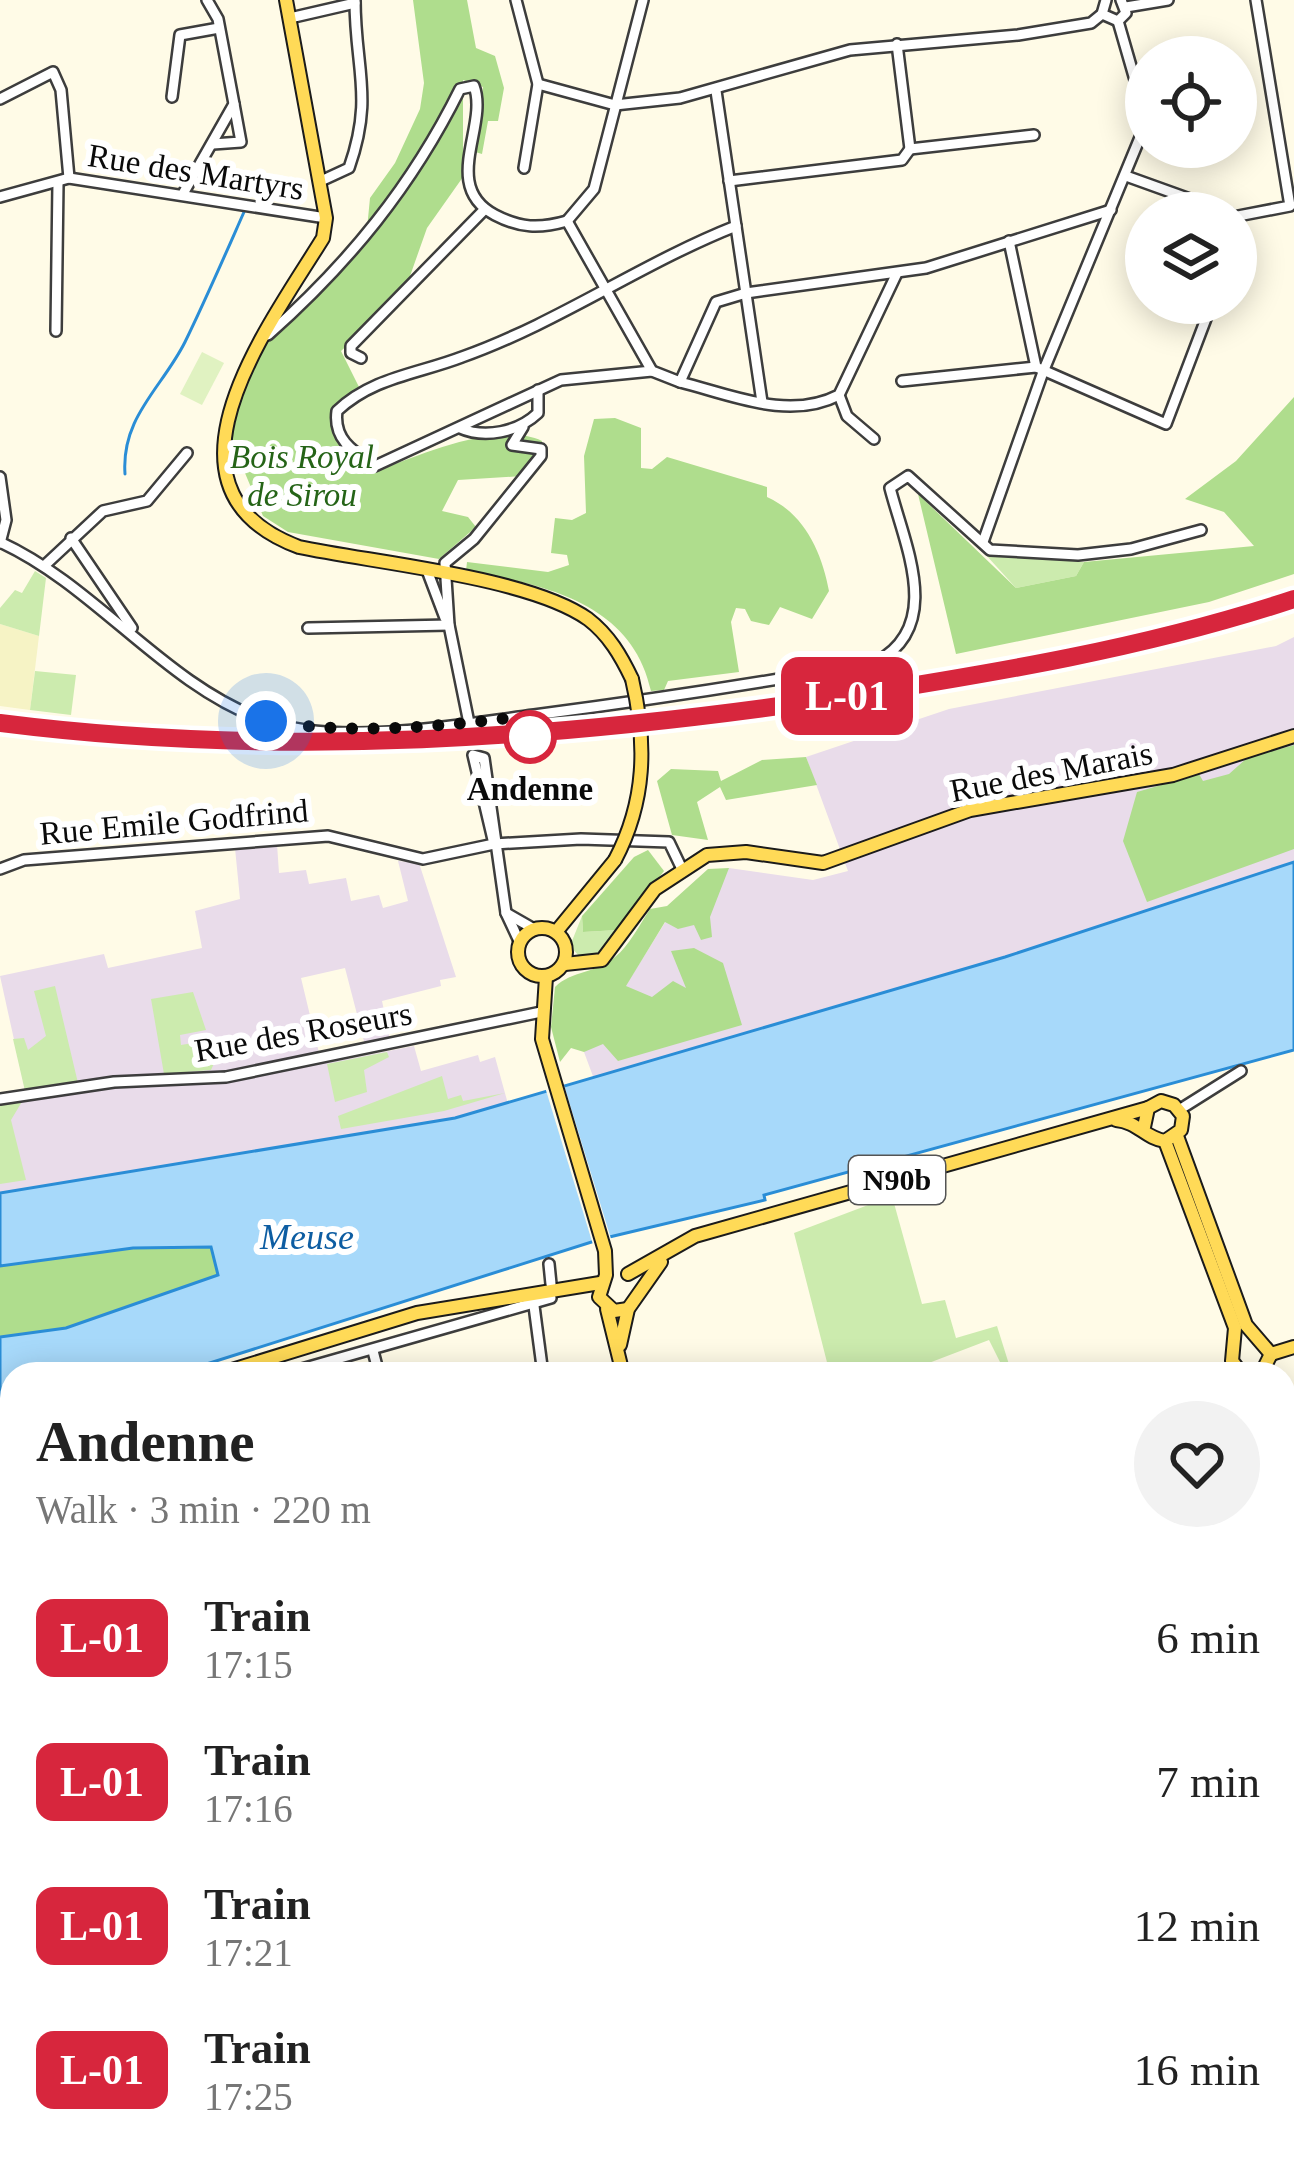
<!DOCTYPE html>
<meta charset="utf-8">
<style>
body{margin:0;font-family:Georgia,serif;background:#f2f2f2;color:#222;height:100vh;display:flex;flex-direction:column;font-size:45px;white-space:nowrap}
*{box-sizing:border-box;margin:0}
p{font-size:39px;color:#767676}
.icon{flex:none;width:66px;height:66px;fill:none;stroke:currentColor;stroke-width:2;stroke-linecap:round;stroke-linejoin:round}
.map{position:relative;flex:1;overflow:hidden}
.panel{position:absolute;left:0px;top:1362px;width:1296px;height:807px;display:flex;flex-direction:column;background:#fff;border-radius:36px 36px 0 0;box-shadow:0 6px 30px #0003}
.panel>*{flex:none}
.badge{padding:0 24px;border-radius:18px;font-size:42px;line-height:78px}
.controls{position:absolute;left:1125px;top:36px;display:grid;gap:24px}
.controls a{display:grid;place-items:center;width:132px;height:132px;border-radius:50%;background:#fff;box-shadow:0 6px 30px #0003;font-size:60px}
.you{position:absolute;width:60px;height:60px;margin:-30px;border:9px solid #fff;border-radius:50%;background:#1a73e8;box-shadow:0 0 0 18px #1a73e833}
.map>.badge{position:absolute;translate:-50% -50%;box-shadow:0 0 0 6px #fff}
.round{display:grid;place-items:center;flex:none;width:126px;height:126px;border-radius:63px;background:#f2f2f2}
.overview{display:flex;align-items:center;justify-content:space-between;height:204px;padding:0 36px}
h1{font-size:57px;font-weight:700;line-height:90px}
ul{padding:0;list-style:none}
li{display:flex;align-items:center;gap:36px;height:144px;padding:0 36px}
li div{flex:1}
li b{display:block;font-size:45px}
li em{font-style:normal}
li .badge{min-width:132px;font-weight:700;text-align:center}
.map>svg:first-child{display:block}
.industrial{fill:#e9dcea}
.farmland{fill:#f6f3c5}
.green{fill:#ccebae}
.forest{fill:#afdd8d}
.pitch{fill:#e0f2c1}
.water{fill:#a7d9fa;stroke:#2a8dd6;stroke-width:3}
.pier{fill:#fffbe7}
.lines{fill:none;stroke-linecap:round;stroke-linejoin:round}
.stream{stroke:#2a8dd6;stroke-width:3}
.minor-casing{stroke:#3d3d3d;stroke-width:14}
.major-casing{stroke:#1b1b1b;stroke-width:16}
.minor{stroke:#fff;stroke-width:9}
.major{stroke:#ffda57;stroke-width:12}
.rail{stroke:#c21a1e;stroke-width:3}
.major-bridge-casing{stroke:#1b1b1b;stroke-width:16;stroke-linecap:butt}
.major-bridge{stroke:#ffda57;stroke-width:12}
.line-casing{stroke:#fff;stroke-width:27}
.line{stroke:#d7263d;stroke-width:18}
.walk{stroke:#0a0a0a;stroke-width:12;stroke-dasharray:0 21.6}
.stop-dot{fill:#fff;stroke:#d7263d;stroke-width:6}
.labels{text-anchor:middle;stroke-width:12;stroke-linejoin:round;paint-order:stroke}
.shield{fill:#fff;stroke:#545454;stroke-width:3}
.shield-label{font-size:30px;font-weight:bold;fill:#0a0a0a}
.street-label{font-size:33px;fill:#0a0a0a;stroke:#fff}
.park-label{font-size:33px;font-style:italic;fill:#256417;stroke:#fff}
.stop-label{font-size:33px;font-weight:bold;fill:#0a0a0a;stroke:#fff}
.water-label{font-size:36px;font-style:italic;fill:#0d5da2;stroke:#fff}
</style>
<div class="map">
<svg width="1294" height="2168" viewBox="0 0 1294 2168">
<rect width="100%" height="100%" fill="#fffbe7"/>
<g class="industrial">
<polygon points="1294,637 1294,862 1005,957 594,1079 584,1052 666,921 729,868 813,880 848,871 806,757 949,709 1276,646"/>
<polygon points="277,844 279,873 306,870 309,884 346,878 351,901 379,895 383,908 408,901 398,861 419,863 456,977 440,980 441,986 382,1001 390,1039 365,1045 345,968 301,978 319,1053 327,1063 414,1046 421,1071 478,1055 480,1062 495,1057 508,1104 455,1118 0,1193 0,1099 26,1094 0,976 104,954 108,968 202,948 195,911 240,899 235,848"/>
</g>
<polygon class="farmland" points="0,624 39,636 30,710 0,706"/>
<g class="green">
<polygon points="986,555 1084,562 1076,576 1016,588"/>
<polygon points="35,571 46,578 39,636 0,624 0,608 15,590 22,593"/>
<polygon points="35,671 76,675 71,715 30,710"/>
<path d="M582,916l1,16 35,-2c-10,17 -17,28 -39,26l-9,-10z"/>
<polygon points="55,986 78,1083 25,1091 13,1039 24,1038 28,1050 46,1036 34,991"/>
<polygon points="193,992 206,1030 180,1035 181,1045 211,1040 216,1059 211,1070 164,1074 151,999"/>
<polygon points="387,1052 389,1057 364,1070 367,1092 335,1102 327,1064"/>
<polygon points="442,1076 448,1099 461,1095 463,1101 505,1093 444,1111 341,1129 338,1116"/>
<polygon points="26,1095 11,1120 26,1180 0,1184 0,1099"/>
<polygon points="892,1196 922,1304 945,1300 956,1338 997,1326 1012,1374 1006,1374 989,1340 900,1374 830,1374 794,1233"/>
</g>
<g class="forest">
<path d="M413,0h54l9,48 19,8 9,32 -6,33h-10l-6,33 -10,-3 11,-64 -20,-7v97l-36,51 -23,65 -63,58 21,42 -25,18 11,38 35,20c41,-16 117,-48 159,-28l-1,15 -19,20 -64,4 -16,31 26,6 8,10 -37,32 -151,-27 -25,-16 -34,-81 30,-92 107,-104 4,-41 25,-35 25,-54 4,-26z"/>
<polygon points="1294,397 1294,574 1209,602 956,654 918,494 1016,588 1076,576 1084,562 1254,546 1224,512 1185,499 1236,461"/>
<path d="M615,418l26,10v40l11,1 15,-12 100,30v10c38,17 55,56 62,94l-17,28 -32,-12 -11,18 -18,-4 -6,-12 -9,-1 -5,14 8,50 -71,9 -4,9 -13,1c-19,-89 -109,-107 -185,-120l1,-9 81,10 21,-7 -2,-10 -16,-2 4,-35 17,2 14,-7 -2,-57 10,-37z"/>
<polygon points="1294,745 1294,849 1147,902 1123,841 1137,792 1199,774 1203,781 1229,774 1247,758"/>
<polygon points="806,757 817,785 726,800 720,787 697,802 708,840 672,835 657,781 671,769 718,771 721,781 762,760"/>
<polygon points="648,850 664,871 618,930 583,932 582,916 634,857"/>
<path d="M729,868l-19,49 2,20 -11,3 -7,-15 -16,4 -13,-7 -39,64 26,11 21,-16 13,7 -15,-37 23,-3 29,15 19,62 -124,36 -15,-17 -19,8 -13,-4 -11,14 -9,-35 4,-40c17,-17 41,-13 60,-30 14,-11 25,-33 35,-48l17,-3 41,-37z"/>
<polygon points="212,1247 218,1275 66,1328 0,1337 0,1266 133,1248"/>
<polygon points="1294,1725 1294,2158 1290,2168 1189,2168 1188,2157 1284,2157 1284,1744"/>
</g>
<g class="pitch">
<polygon points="202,352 224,363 202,405 180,394"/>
<polygon points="12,1673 12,1984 0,1987 0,1675"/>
</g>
<polygon class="water" points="1294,862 1294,1050 764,1195 765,1200 601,1239 175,1374 12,1374 12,1413 0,1416 0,1337 66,1328 218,1275 211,1247 133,1248 0,1266 0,1193 455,1118 1005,957"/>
<polygon class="pier" points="563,1082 612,1242 594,1248 545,1087"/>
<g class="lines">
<path class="stream" d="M125,474c-4,-57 37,-86 60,-132 21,-43 40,-87 59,-130"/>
<g class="minor-casing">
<g id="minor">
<polyline points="516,0 538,84 524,168"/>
<polyline points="1106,0 1102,14 1118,21 1126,13 1121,0"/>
<polyline points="1126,7 1168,0"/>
<polyline points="290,18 355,3"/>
<polyline points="1118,21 1146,118"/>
<polyline points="897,44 910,149 1034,135"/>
<polyline points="538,84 615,105 680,98 850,50 1018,35 1091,23 1102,14"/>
<polyline points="716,91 762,402"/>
<polyline points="172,97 180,35 219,28"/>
<polyline points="0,99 53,72 61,90 69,178"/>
<polyline points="213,144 241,142 234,104"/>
<polyline points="1126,176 1229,213"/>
<path d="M323,180l26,-12c25,-71 6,-99 6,-168"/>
<polyline points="729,181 902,160 910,149"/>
<polyline points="184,192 234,104 218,19 207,0"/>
<polyline points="0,197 69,178 326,218"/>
<polyline points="1238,216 1290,206 1256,0"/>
<polyline points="567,221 652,371 680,382 716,302 746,293 926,268 1111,210"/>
<polyline points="567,221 594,189 643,0"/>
<polyline points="1009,241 1036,367 1166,424 1212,303"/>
<polyline points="56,331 58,183"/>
<path d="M268,335c81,-72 144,-149 192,-246l14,-3c15,40 -34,100 21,129 25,13 44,14 72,6"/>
<polyline points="361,358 351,353 351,346 485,209"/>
<path d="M652,371l-91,9 -186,86c-21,-14 -42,-26 -38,-55 36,-34 81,-37 125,-54 96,-34 180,-94 274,-131"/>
<polyline points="902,381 1036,367"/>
<path d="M680,382c52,13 109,39 159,13l58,-122"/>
<polyline points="839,395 847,416 874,439"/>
<path d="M460,428c25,11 58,4 78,-15v-23"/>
<polyline points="0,477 6,520 0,543"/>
<polyline points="71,538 132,628"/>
<path d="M0,542c96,44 164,142 263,178 77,27 192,5 271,-5 115,-15 228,-32 342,-53 68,-36 29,-116 14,-174l18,-12 82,74 88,5 53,-6 70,-19"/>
<polyline points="983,542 1043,372 1146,123"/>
<polyline points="44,566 103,511 147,501 187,453"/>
<polyline points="428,573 445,618"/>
<polyline points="308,628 449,625"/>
<polyline points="469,723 449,625 445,563 474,539 541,456 541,449 512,445 523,427"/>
<polyline points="494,844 473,755 484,758 506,913 520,943"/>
<polyline points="0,869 24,860 328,836 423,859 494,844 581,839 669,842 681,867"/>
<polyline points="506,913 534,929"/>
<polyline points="0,1099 114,1082 226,1077 541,1012"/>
<polyline points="1179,1110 1241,1071"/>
<polyline points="549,1264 551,1284"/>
<polyline points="534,1306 543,1374"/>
<polyline points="373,1351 379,1374"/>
<polyline points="284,1374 551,1298"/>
<polyline points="1284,1400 1294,1404"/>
<polyline points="1284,1433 1294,1451"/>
<polyline points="0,1442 12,1440"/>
<polyline points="1284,1531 1294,1500"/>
<polyline points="1284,1665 1294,1652"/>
<polyline points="0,2021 12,2017"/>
<polyline points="0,2088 12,2046"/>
<polyline points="337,2157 340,2168"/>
<polyline points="529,2157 530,2168"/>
<polyline points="919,2157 923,2168"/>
<polyline points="996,2157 997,2168"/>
<polyline points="1118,2157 1129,2168"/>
<polyline points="1032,2167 1079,2157"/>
<polyline points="96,2168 107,2157"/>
<polyline points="576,2168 602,2157"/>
<polyline points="1095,2168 1098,2157"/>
</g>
</g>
<g class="major-casing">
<g id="major">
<path d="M286,0l40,218 -3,20c-54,88 -179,251 -24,309 76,16 230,30 289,72 21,16 33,37 44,60"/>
<circle cx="542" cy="952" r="24"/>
<polyline points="556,932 615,860"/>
<polyline points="565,964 602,960 655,889 707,855 746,852 823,863 970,810 1173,775 1294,736"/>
<polyline points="546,977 542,1039 605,1251 606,1275 599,1297 614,1311 628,1309"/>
<path d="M1116,1120c22,2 29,18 49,21l16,-11 2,-14 -9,-11 -13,-4 -13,7 -4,19"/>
<polyline points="1177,1136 1246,1325 1271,1354"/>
<polyline points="1165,1141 1235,1328 1232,1361 1242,1374"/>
<polyline points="628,1274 695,1236 1148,1108"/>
<polyline points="607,1309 623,1374"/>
<polyline points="620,1345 628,1309 661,1262"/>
<polyline points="1271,1354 1294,1347"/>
<polyline points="219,1374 417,1313 600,1283"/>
<polyline points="1261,1374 1271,1354"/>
<polyline points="0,1427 12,1425"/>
<polyline points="0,1573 12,1573"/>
<polyline points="760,2157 764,2168"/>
</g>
</g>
<use href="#minor" class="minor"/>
<use href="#major" class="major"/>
<path class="rail" d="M0,717c286,37 567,17 851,-27 149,-23 299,-49 443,-97"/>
<g class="major-bridge-casing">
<path id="major-bridge" d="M615,860c31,-59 32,-117 17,-181"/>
</g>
<use href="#major-bridge" class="major-bridge"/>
</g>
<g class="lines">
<g class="line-casing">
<path id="line" d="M0,723c283,36 561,16 842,-26 152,-24 305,-49 452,-98"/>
</g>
<use href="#line" class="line"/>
<path class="walk" d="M266,721c91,15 178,5 269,-6l-5,22"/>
</g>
<circle class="stop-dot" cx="530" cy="737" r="24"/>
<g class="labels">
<rect class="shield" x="849" y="1156" width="96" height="48" rx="9"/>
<g class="shield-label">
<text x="897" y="1190">N90b</text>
</g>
<g class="street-label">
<text transform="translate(196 171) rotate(9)" y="12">Rue des Martyrs</text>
<text transform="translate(1051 771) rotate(-11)" y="12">Rue des Marais</text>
<text transform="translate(174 821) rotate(-5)" y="12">Rue Emile Godfrind</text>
<text transform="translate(303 1031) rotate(-10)" y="12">Rue des Roseurs</text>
</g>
<g class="park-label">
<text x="302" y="468">Bois Royal<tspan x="302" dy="38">de Sirou</tspan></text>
</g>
<g class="stop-label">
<text x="530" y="800">Andenne</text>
</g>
<g class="water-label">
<text x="307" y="1249">Meuse</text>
</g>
</g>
</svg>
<div class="controls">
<a><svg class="icon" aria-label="locate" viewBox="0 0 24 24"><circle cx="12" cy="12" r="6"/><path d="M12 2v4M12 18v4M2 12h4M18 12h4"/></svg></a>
<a><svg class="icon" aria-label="layers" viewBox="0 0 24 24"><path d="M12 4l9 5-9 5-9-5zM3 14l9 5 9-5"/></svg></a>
</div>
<div class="you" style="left:266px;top:721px"></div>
<b class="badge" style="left:847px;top:696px;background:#d7263d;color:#fff">L-01</b>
<section class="panel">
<div class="overview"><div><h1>Andenne</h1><p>Walk · 3 min · 220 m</p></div><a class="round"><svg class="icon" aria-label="heart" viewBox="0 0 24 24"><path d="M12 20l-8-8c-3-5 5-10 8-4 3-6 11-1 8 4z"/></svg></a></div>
<ul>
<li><span class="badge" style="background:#d7263d;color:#fff">L-01</span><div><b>Train</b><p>17:15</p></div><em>6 min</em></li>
<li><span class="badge" style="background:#d7263d;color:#fff">L-01</span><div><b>Train</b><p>17:16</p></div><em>7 min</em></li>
<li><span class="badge" style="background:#d7263d;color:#fff">L-01</span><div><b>Train</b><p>17:21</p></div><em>12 min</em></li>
<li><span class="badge" style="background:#d7263d;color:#fff">L-01</span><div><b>Train</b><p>17:25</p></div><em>16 min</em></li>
</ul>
</section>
</div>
